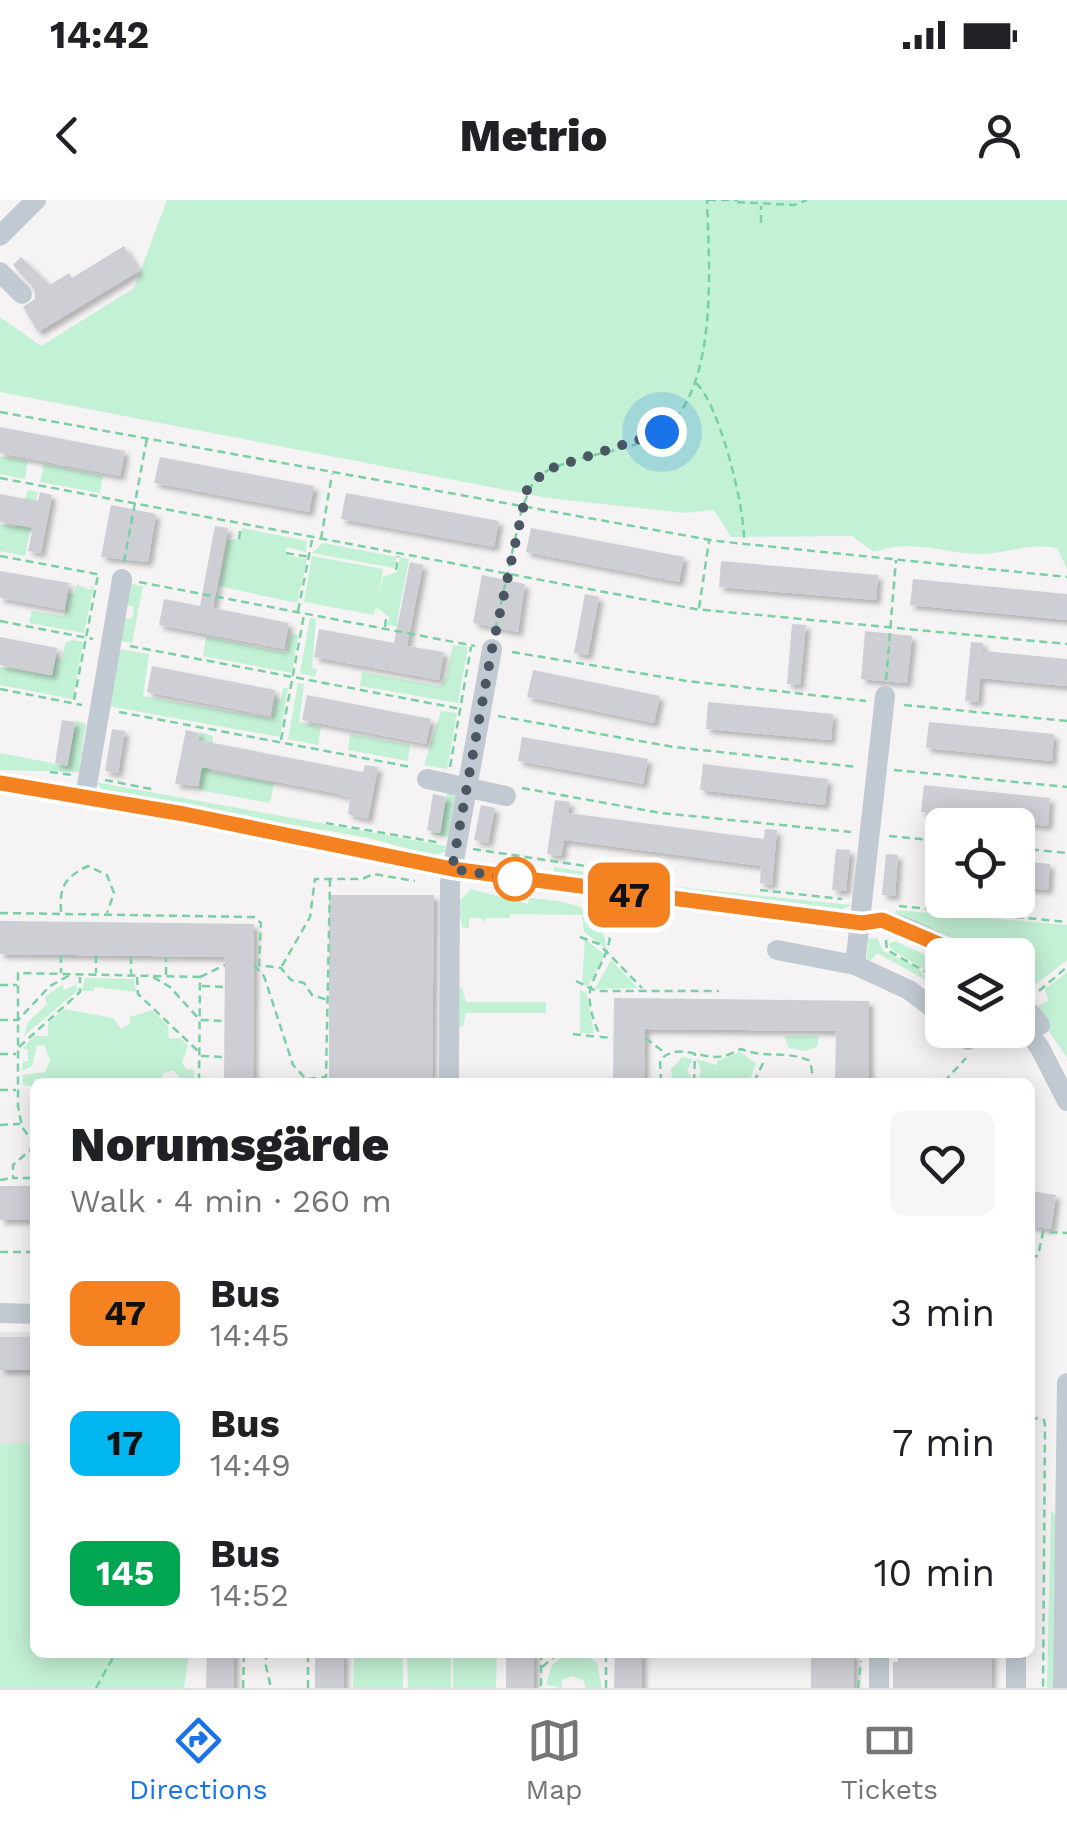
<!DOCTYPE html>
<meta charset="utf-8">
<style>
body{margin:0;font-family:"Work Sans",sans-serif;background:#f6f6f6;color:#202124;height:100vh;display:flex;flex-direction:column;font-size:38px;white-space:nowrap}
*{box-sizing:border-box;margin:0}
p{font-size:32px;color:#757577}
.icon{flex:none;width:55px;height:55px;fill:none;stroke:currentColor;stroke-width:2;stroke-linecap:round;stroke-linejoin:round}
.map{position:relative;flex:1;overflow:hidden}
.details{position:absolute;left:30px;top:878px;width:1005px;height:580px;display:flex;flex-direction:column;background:#fff;border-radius:15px;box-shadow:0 5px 25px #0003}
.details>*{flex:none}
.badge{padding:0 20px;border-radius:15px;font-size:35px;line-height:65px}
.controls{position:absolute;left:925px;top:608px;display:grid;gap:20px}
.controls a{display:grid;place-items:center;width:110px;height:110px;border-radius:15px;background:#fff;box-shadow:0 5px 25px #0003;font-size:50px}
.you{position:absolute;width:50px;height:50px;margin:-25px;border:8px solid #fff;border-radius:50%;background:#1a73e8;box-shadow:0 0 0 15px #1a73e833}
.map>.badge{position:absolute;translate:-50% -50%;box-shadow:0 0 0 5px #fff}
.round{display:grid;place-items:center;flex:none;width:105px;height:105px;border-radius:15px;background:#f6f6f6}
.headline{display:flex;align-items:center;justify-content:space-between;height:170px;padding:0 40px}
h1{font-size:48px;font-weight:800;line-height:75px}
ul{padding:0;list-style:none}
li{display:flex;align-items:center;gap:30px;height:130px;padding:0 40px}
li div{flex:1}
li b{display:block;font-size:38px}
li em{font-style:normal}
li .badge{min-width:110px;font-weight:700;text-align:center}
.status{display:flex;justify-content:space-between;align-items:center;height:70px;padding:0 50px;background:#fff;direction:ltr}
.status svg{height:28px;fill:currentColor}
header{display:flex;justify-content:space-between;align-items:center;height:130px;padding:0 40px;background:#fff;font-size:45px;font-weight:800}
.menu{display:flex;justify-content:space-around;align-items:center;height:140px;border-top:2px solid #e0e0e0;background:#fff;font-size:28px;color:#757577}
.menu a{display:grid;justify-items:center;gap:5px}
.menu .active{color:#1a73e8}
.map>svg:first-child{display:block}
.education{fill:#e6e4e5}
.green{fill:#c3f1d5}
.building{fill:#cdcfd5;filter:url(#shadow)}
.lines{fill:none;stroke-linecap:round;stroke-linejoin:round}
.path{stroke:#7ad0a6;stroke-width:2.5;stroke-dasharray:8 5;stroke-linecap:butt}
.minor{stroke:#c1cad2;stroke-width:20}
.line-casing{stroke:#fff;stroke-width:22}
.line{stroke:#f58220;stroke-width:15}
.walk{stroke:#4a5661;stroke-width:10;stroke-dasharray:0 18}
.stop-dot{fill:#fff;stroke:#f58220;stroke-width:5}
</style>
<div class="status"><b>14:42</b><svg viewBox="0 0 49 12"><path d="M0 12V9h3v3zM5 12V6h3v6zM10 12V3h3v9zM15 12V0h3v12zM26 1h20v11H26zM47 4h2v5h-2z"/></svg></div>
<header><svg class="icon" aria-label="back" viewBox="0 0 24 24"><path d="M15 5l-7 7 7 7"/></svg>Metrio<svg class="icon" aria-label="person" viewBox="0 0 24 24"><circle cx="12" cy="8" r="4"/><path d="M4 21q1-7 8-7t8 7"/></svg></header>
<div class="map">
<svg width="1067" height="1488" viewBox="0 0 1067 1488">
<defs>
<filter id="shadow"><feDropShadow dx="4.5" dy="4.5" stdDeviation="2.5" flood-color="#0004"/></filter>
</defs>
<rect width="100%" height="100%" fill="#f5f3f3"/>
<polygon class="education" points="0,1132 35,1132 35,1273 0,1272"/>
<g class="green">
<path d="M167,0h900v369l-10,-21c-29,-6 -52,7 -80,6 -40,-2 -62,-15 -103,-2l-22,-16 -121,1 -17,-27 -29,3 -137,-15 -548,-106v-75l41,29 93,-58z"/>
<polygon points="0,256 28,261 25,279 0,274"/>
<polygon points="44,264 103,276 100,293 40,282"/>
<polygon points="28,290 38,292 25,356 0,351 0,324 15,327"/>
<polygon points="242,328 307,341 306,352 287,347 285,350 287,355 307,359 297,403 219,386 228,340 240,339"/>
<polygon points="323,343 397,357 394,368 312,353"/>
<polygon points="312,356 383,369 379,395 383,377 397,372 400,357 409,359 397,421 405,423 404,428 387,425 389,417 376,407 374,415 304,402"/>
<polygon points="77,384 90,390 94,384 84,433 29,423 32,411 64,416 69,393 74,394"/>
<polygon points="131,384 143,386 132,443 120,441 124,418 132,419 134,407 126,405"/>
<polygon points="310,418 316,419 312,468 317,469 315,477 300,473"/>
<polygon points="291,434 298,435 292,473 203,456 206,437 286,453"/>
<polygon points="72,440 83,442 73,499 0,485 0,467 52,476 56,458 62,459 65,443"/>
<polygon points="453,445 468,447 458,503 360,486 362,472 440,486 446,479"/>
<polygon points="118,449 149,454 143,496 272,519 276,499 281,500 283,488 288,488 280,537 108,506"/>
<polygon points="298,483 304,484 299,522 321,527 318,545 288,539"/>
<polygon points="441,511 457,513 447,569 424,565"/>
<polygon points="76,521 86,524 79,572 0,570 0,553 68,566"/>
<polygon points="200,532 213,536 211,572 274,583 270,603 199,590 201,577 193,574"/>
<polygon points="350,534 410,545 408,561 348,550"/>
<polygon points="95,582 446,646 447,651 434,656 369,638 105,592"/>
<polygon points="447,592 458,595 450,637 426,633 440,633"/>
<polygon points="554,667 678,687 851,705 843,709 553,673"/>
<path d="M471,689l57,15 1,-6c38,3 73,6 78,51l-23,-17 -2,-17 -72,-1v4h-25v6l-4,-6h-12v10l-7,-1 -4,-24z"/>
<polygon points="896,710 1067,725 1067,760 1036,784 1029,779 1020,794 1018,755 972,755 894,719"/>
<polygon points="877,738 883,751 913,765 942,789 877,753 867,764 868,739"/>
<polygon points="585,739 605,755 588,786 582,784"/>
<polygon points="894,741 942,762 942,780 892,750 889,744"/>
<polygon points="611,760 636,786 637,788 595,789"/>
<polygon points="1067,772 1067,858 1033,808 1048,801 1045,789"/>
<polygon points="85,778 134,779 136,792 95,787 94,791 82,791"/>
<polygon points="74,780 78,790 24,836 28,822 47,804 45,797 62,785 64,790 75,785"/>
<polygon points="462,787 466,802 546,802 546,813 466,813 463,827 458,825 458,790"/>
<polygon points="580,789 587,794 594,833 580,833"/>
<polygon points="64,809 113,818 121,829 130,824 130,817 152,810 168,826 169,839 180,838 188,846 182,862 186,869 194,870 194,882 185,882 172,870 163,874 160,882 35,879 32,886 23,885 22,875 45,872 50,861 45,846 37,845 32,866 22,871 23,861 28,861 28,850 23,848 34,836 48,836 48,823"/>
<polygon points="784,836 818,836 818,846 806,851 789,848"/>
<polygon points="740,852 756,863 749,882 698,881 701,870 696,859 717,865 717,861"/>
<polygon points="682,857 693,859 687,870 693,881 668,882 672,881 671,869"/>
<polygon points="35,1242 35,1452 189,1453 184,1488 0,1488 0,1244"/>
<polygon points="1051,1310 1058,1318 1059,1488 1047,1488"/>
<polygon points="568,1452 583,1453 597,1463 602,1488 586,1488 583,1480 573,1476 562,1480 562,1488 546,1485 552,1465"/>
<polygon points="354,1453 403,1453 403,1488 353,1488"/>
<polygon points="407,1453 451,1453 451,1488 408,1488"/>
<polygon points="453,1453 497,1453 496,1488 453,1488"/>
</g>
<g class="building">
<polygon points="124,46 139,71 38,132 23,107 35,99 35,90 13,65 21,57 50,85 69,73 72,78"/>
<polygon points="0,227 125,251 120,276 0,253"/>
<polygon points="160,257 314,286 309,312 154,283"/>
<polygon points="40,292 52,295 41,353 28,351 33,328 0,322 0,294 38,301"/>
<polygon points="346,293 499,321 494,347 341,319"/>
<polygon points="111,305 156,314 148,362 101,357"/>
<polygon points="215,326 228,328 213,408 289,423 284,449 159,425 164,399 200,406"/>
<polygon points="531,328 684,357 679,382 526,352"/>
<polygon points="721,361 878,375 876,400 719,387"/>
<polygon points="410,362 423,365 407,446 444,452 439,480 314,457 319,429 394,443"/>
<polygon points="0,371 69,383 64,410 0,398"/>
<polygon points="482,375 525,384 518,432 473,423"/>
<polygon points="913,379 1067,394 1067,420 910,405"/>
<polygon points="585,394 599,397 588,455 574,453"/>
<polygon points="792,424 806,425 800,485 787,484"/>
<polygon points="865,431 912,436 907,483 861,479"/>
<polygon points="0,437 57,448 52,475 0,465"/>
<polygon points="971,442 983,443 983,451 1067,459 1066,486 980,478 978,502 965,501"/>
<polygon points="152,466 275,490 270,516 147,492"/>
<polygon points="533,470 660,496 654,523 527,497"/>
<polygon points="307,495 431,519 426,544 302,520"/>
<polygon points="708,502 833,514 831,540 706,529"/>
<polygon points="62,520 75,522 67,566 55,563"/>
<polygon points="929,522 1054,534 1052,561 926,548"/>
<polygon points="112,529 125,531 118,573 105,571"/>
<polygon points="186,530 199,533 198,540 363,572 365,565 378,567 368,619 348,614 350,598 339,594 202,567 198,586 175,584"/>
<polygon points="522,537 648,559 643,584 518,561"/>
<polygon points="703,564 828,579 825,605 700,590"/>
<polygon points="924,585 1050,598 1048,626 921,612"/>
<polygon points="433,594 446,597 440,633 427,630"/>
<polygon points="555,600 570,602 568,613 764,639 765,629 777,630 772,685 760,683 761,666 564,640 561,656 547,654"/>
<polygon points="481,605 495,608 488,643 474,640"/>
<polygon points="836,649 850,650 846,691 832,690"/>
<polygon points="886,654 898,655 895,696 882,695"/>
<polygon points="1018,661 1050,664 1048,690 1018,687"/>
<polygon points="329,695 434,695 432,882 329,882"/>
<polygon points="0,721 254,724 253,882 224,882 225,757 0,754"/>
<polygon points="614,798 869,801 869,882 835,882 836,831 645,829 644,882 613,882"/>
<rect x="0" y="986" width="35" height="34"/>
<polygon points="1030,991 1056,995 1051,1029 1030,1026"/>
<rect x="0" y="1137" width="35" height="33"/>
<polygon points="207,1452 234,1452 234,1488 206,1488"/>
<rect x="315" y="1452" width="29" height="36"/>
<rect x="506" y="1452" width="28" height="36"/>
<polygon points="615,1452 642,1452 642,1488 614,1488"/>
<rect x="811" y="1452" width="43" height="36"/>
<polygon points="898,1452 992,1452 991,1488 893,1488 893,1462 898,1462"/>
</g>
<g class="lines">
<g class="path">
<polyline points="708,0 738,0"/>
<polyline points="737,2 794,5 807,0"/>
<polyline points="761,23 761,6"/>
<path d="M696,183c23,20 50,127 48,161"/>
<polyline points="0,212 716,341 1067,377"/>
<polyline points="0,278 695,409 1067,444"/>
<polyline points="239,339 241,326"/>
<polyline points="321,339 332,274"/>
<polyline points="286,353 309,357"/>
<polyline points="0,356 102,375"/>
<polyline points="124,362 147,238"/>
<polyline points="396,370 398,356"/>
<polyline points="139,382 475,446"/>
<polyline points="699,408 709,341"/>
<polyline points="298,411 312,340"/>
<polyline points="0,421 93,439"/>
<polyline points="385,427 386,418"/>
<path d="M495,430l27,-122 13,-30c32,-22 74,-23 110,-37 77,-30 64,-174 62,-241"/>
<polyline points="130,446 461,509"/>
<polyline points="512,452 687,481 866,501"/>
<polyline points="886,480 896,360"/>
<polyline points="0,489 82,505"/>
<polyline points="74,500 98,375"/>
<polyline points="904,505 1067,521"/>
<polyline points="119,512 411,567"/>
<polyline points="498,516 674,547 857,567"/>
<polyline points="281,540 304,415"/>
<polyline points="450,567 471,447"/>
<polyline points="894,570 1067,587"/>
<polyline points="50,572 72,575"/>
<polyline points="105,580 156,590"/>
<polyline points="522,588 661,613 851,632"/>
<polyline points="326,623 441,643"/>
<polyline points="889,636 942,641"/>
<polyline points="1018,648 1067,653"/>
<polyline points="473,649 618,671"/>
<polyline points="760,690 842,699"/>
<polyline points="899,706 1067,722"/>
<path d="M589,707c43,24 7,55 1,84 -2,14 4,33 11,46l12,1"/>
<path d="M61,712c-2,-25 4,-35 27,-46l19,9 7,18 -7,20"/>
<polyline points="0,713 254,717 261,723 259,765 281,768 291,780 304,783 312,795 328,800"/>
<polyline points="580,737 599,744 642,788"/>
<polyline points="886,740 887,750 942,781"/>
<polyline points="61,755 61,773"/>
<polyline points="96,755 96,773"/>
<polyline points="131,756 131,774"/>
<polyline points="254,765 264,776 293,865 306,879 326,877 330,680"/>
<polyline points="282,766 310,717 315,679 362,679 374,674 415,681"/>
<polyline points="166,775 166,757"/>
<polyline points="137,777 138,794 199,852"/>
<polyline points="153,777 170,787 200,820 224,821"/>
<polyline points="200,777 225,765"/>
<polyline points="576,781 596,791 719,791"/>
<polyline points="0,785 17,785"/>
<polyline points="202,786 225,787"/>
<polyline points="1039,791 1067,767"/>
<polyline points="0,820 18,820 50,786 70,775"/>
<polyline points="573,834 599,837"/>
<polyline points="645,838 664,852"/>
<polyline points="986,839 996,830"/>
<polyline points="19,847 80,792 80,777"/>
<polyline points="0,854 16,854"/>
<polyline points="201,856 224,857"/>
<polyline points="293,882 306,879 309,882"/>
<path d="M661,882l-1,-22c18,-17 36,-3 57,-3 8,0 17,-5 24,-8 26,10 46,1 69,12l4,21"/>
<polyline points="694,882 695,854"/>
<polyline points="754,882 765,859"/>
<polyline points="944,882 966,858"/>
<polyline points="0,890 16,890"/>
<polyline points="0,925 20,924"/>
<polyline points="35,945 22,927 18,906 18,773 200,777 199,882"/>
<polyline points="35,946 13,965 13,978 35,978"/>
<polyline points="0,980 12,978"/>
<polyline points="0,1052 35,1052"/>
<polyline points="1030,1056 1038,1056 1043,1032 1067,1033"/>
<polyline points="1030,1217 1044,1220 1045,1225 1043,1488"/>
<polyline points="268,1452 265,1462 271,1488"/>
<polyline points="541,1452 541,1488"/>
<polyline points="542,1467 560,1452"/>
<polyline points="96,1488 116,1452"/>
<polyline points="243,1488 244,1452"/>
<polyline points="308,1488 308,1452"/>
<polyline points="606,1488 606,1452"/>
<polyline points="858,1488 861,1461"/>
</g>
<g class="minor">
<polyline points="0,36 36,0"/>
<polyline points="0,72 22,94"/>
<polyline points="427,579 506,596"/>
<polyline points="0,583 231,623 452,669 861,723 882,720 908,728 964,755"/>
<polyline points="85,597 122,379"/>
<polyline points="777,750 855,765 885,496"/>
<polyline points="855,765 909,790 942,815"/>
<polyline points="1018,799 1040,825"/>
<polyline points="1018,819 1040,848 1067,901"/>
<polyline points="958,830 968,840"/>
<polyline points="449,882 450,683 492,449"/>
<polyline points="0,1113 35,1114"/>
<polyline points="879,1488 879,1452"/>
<polyline points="1016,1488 1016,1452"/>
<polyline points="1063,1488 1067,1183"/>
</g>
</g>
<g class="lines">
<g class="line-casing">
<polyline id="line" points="0,583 184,614 452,669 862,723 882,720 964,755"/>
</g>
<use href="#line" class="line"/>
<polyline class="walk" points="515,679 452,669 492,449 527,290 546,270 662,232"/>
</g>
<circle class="stop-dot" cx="515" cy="679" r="20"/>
</svg>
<div class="controls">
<a><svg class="icon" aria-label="locate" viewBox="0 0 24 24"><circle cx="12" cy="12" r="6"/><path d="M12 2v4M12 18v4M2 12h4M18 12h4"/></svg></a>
<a><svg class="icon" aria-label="layers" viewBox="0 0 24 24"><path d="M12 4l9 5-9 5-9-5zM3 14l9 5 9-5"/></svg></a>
</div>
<div class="you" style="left:662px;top:232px"></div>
<b class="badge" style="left:629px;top:695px;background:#f58220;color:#111">47</b>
<section class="details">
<div class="headline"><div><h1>Norumsgärde</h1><p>Walk · 4 min · 260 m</p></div><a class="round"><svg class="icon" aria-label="heart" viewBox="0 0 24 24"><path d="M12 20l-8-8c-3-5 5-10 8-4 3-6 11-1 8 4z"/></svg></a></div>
<ul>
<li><span class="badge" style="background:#f58220;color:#111">47</span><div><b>Bus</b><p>14:45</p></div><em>3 min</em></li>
<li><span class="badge" style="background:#00b6f1;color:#111">17</span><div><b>Bus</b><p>14:49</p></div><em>7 min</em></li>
<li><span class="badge" style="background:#00a651;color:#fff">145</span><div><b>Bus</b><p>14:52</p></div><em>10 min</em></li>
</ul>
</section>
</div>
<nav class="menu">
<a class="active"><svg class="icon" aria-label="directions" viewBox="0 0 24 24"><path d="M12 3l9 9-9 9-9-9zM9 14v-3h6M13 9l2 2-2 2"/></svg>Directions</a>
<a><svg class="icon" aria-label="map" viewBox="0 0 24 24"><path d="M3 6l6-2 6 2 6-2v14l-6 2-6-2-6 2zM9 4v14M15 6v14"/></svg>Map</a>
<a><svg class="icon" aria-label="tickets" viewBox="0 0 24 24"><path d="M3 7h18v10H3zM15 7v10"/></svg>Tickets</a>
</nav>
